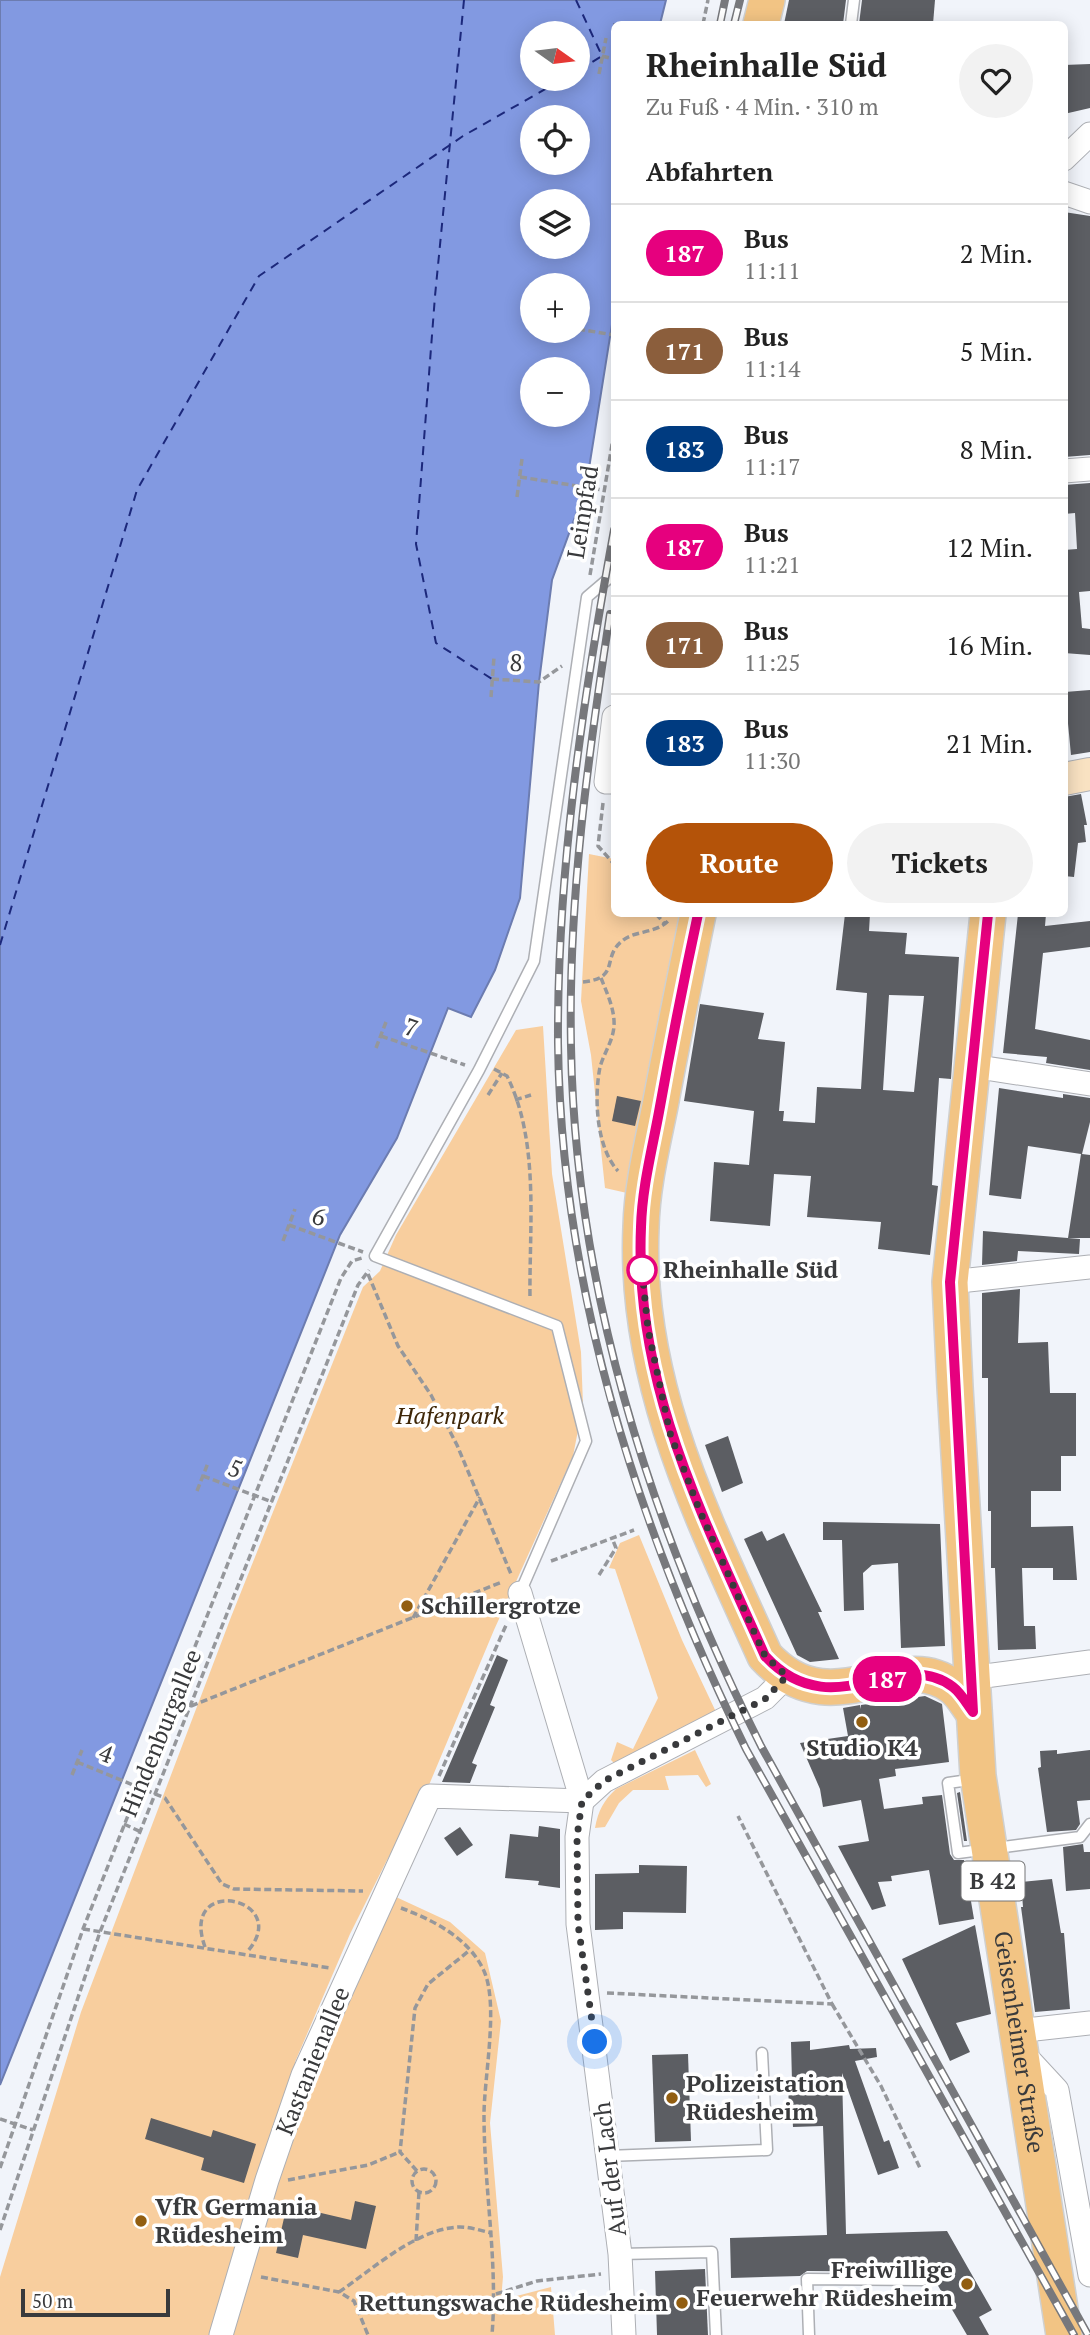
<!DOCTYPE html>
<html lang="de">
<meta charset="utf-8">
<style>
body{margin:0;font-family:"PT Serif",serif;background:#f2f2f2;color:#222;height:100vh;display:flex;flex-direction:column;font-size:26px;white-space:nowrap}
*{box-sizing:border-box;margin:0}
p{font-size:23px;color:#767676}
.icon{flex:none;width:38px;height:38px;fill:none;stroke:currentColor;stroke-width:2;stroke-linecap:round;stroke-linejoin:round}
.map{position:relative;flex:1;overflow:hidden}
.panel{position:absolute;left:611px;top:21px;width:457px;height:896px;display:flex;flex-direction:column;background:#fff;border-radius:10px;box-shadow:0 4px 18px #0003}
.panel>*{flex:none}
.badge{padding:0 14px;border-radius:23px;font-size:24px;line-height:46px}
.needle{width:46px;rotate:104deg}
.tools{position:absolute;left:520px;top:21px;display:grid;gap:14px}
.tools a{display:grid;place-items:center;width:70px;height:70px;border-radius:50%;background:#fff;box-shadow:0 4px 18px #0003;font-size:35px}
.scale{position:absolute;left:21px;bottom:18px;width:149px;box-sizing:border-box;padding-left:7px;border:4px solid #393a3c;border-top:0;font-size:19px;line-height:24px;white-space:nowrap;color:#393a3c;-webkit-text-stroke:5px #fff;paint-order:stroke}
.you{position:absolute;width:35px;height:35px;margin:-18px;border:5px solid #fff;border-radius:50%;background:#1a73e8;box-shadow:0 0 0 10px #1a73e833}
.map>.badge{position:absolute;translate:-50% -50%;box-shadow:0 0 0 4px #fff}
h2{padding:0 35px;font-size:26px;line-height:63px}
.round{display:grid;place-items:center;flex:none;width:74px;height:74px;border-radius:37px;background:#f2f2f2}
.headline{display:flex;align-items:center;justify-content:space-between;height:119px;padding:0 35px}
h1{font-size:33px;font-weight:700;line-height:52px}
.button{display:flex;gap:14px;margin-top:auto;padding:14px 35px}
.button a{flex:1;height:80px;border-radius:42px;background:#b45309;color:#fff;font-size:28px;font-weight:700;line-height:80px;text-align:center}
.button a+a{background:#f2f2f2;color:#222}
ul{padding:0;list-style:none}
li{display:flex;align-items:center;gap:21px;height:98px;padding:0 35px;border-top:2px solid #e0e0e0}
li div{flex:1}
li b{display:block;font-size:26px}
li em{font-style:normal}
li .badge{min-width:77px;font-weight:700;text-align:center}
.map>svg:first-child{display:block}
.green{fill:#f8ce9e}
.water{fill:#8299e1;stroke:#6c7cb0;stroke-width:2;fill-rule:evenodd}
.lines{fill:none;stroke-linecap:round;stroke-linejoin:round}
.ferry{stroke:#1c287b;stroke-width:2;stroke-dasharray:9 7;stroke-linecap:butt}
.building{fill:#5c5e63;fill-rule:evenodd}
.lane-casing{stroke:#adafb4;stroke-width:13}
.street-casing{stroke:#adafb4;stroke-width:25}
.secondary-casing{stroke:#adafb4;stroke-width:34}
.primary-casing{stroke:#cfd0d0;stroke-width:38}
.path{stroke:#95979b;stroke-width:3.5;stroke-dasharray:7 3.5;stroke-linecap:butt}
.lane{stroke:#fff;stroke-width:10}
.street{stroke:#fff;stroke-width:23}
.secondary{stroke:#f9e2c2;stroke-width:32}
.primary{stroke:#f2c484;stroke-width:35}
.rail-casing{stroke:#77787c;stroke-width:8}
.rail{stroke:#fff;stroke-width:5;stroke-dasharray:16;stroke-linecap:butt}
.line-casing{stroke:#fff;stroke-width:16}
.line{stroke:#e6007e;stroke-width:10}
.walk{stroke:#393a3c;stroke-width:7;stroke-dasharray:0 12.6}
.stop-dot{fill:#fff;stroke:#e6007e;stroke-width:3.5}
.poi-dot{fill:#925e11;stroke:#fff;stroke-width:2.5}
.labels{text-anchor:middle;stroke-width:7;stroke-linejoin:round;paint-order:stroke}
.shield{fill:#fff;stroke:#747576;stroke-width:2}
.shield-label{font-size:23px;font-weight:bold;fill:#393a3c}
.street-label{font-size:24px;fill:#393a3c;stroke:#fff}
.stop-label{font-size:24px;font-weight:bold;fill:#393a3c;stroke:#fff;text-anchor:start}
.park-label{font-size:24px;font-style:italic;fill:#3f2708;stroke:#fff}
.poi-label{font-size:24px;font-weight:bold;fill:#393a3c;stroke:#fff;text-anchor:start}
</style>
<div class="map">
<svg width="1090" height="2335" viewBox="0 0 1090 2335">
<rect width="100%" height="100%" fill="#f1f4fa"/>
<g class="green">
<polygon points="589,854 614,859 614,914 689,914 627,1193 605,1188 591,1055 581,1001"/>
<polygon points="543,1026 552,1174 581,1352 583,1405 573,1456 494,1630 429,1785 387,1860 350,1934 295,2062 319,2068 396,1897 450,1922 485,1953 501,2021 490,2123 503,2277 501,2300 551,2287 555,2335 0,2335 0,2277 81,2012 231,1617 363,1287 380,1271 396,1235 516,1030"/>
<polygon points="639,1535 682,1640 716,1712 615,1764 611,1760 617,1742 633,1749 658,1698 615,1569 609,1568 620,1543"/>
<path d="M695,1750l16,34 -5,3 -8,-12 -33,1 4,14h-36l-14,13 -14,24 -10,1c3,-17 9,-28 21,-39z"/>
</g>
<path class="water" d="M0,0h666l-6,24h-46v288l-28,175 -34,93 -13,102 -19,216 -25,72 -24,47 -23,-9 -51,130 -57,97 -340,850zM532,33h46v46h-46zM532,117h46v46h-46zM532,201h46v46h-46zM532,285h46v46h-46zM532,369h46v46h-46z"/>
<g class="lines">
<g class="ferry">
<polyline points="464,0 435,296 416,544 436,643 492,679"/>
<polyline points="576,0 602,56 578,71"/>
<polyline points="0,945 137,490 259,276 463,136 563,79"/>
</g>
</g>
<g class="building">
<polygon points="789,0 846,0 843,24 784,24"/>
<polygon points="862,0 935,0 933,24 859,24"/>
<polygon points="1090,64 1090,108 1064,114 1064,65"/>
<polygon points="1064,212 1090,216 1090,455 1064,457"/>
<polygon points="1090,483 1090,591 1079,592 1082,628 1090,629 1090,655 1064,653 1064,550 1077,549 1075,513 1064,514 1064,485"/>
<polygon points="1090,690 1090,752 1071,755 1065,692"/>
<polygon points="1081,794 1087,825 1084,825 1086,842 1078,843 1074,877 1064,876 1064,797"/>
<path d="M845,914h25l-1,17 38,2 -2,21 54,3 -8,122 -12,-1 -7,107 6,1 -8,69 -52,-6 3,-27 -74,-5 4,-41 -37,-2 -4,52 -60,-5 4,-59 35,3 5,-54 -70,-10 16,-97 64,9 -6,26 27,3 -6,69h5l-1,10 32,2 2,-36 44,2 6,-96 -31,-3zM889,995l35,1 -10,96 -31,-2z"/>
<polygon points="1018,914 1046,914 1045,926 1090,921 1090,947 1043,953 1035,1029 1090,1040 1090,1070 1046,1063 1047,1057 1003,1053"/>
<polygon points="999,1088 1063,1098 1063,1094 1090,1098 1090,1122 1082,1154 1090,1155 1090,1238 1068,1238 1081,1154 1028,1146 1021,1199 989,1195"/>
<polygon points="617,1096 641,1101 635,1126 612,1121"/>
<polygon points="983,1231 1080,1239 1079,1254 1018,1251 1017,1261 982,1265"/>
<polygon points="1020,1289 1018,1343 1048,1342 1050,1393 1076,1393 1076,1456 1061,1456 1061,1491 1031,1491 1031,1527 1073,1526 1077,1580 1053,1580 1053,1568 1022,1568 1024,1626 1035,1626 1036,1649 998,1650 995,1568 991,1568 991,1511 988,1511 988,1378 982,1378 982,1293"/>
<polygon points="728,1436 743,1483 722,1492 705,1445"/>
<polygon points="823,1522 940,1524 945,1646 901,1648 898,1563 872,1565 863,1573 864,1610 844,1611 842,1540 823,1540"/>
<polygon points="762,1531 767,1541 784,1533 822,1612 818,1612 839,1659 810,1662 797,1655 744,1539"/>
<polygon points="497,1655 508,1660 490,1705 495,1707 472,1763 477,1765 470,1783 442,1782"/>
<polygon points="925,1696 942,1704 949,1762 895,1769 896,1776 879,1779 884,1809 923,1804 922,1797 942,1795 950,1854 954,1860 964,1860 974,1919 939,1925 929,1870 891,1876 892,1881 878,1882 886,1906 872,1910 838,1846 869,1841 861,1800 823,1807 820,1789 800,1743 848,1736 843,1708 860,1705 861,1709 861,1705"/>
<polygon points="1057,1750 1057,1754 1090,1750 1090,1800 1077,1801 1080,1824 1076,1830 1047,1832 1038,1768 1041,1767 1040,1751"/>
<polygon points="960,1792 967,1841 964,1841 957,1793"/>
<polygon points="539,1826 560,1829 560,1888 538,1885 539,1881 505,1878 510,1834 538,1837"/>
<polygon points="460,1827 473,1845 457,1856 444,1838"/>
<polygon points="1083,1844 1084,1852 1090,1852 1090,1889 1066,1891 1063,1847"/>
<polygon points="639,1865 687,1866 686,1913 623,1912 623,1929 595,1930 595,1874 639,1873"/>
<polygon points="1052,1879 1061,1933 1064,1933 1070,2009 1035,2012 1021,1907 1023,1907 1021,1882"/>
<polygon points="975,1925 991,2014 956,2023 970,2052 950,2061 902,1959"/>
<polygon points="810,2041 810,2050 849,2045 850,2049 876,2048 877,2057 855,2061 884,2142 889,2140 899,2168 878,2175 842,2073 846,2234 947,2231 992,2310 979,2317 989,2335 967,2335 930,2272 807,2271 800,2276 731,2278 730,2238 827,2235 823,2126 793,2127 792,2111 789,2111 788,2082 792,2082 791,2042"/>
<polygon points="688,2054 691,2141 655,2142 652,2055"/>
<polygon points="151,2118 211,2137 213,2130 256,2144 244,2183 201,2170 204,2158 145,2139"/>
<polygon points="355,2201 376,2206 366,2249 303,2235 298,2258 276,2253 287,2205 351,2220"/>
<polygon points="705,2269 708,2335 657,2335 655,2271"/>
</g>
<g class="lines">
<g class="lane-casing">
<g id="lane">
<polyline points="851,24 854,0"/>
<polyline points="520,1593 586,1441 557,1326 375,1256 479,1070 534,961 587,597 614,574"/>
<polyline points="976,1779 948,1783 958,1853 1080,1837 1090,1824"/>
<polyline points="607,2156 767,2150 762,2053"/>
<polyline points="620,2254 712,2252 716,2335"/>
<polyline points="809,2335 807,2279 923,2280"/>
</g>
</g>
<g class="street-casing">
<g id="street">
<polyline points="1064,159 1090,134"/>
<polyline points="1064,193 1090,202"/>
<polyline points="1064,471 1090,469"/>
<polyline points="614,717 606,782 614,782"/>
<polyline points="972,1066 1090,1084"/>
<polyline points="950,1282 1090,1267"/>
<polyline points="520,1593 582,1801 577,1837 578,1924 620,2254 624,2335"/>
<polyline points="970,1678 1090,1662"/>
<polyline points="1017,2031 1090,2023"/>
<polyline points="1020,2050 1057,2090 1090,2275"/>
<polyline points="221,2335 267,2180 303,2075 430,1796 582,1801 604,1781 765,1698 787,1676"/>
</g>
</g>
<g class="secondary-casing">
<polyline id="secondary" points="1064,779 1090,774"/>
</g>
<g class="primary-casing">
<g id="primary">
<polyline points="761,24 767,0"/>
<path d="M698,914c-13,64 -26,128 -38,192 -8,40 -18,80 -19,121 -7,156 62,291 124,429 67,73 133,-11 188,31 8,6 14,17 20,25"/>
<path id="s1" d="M988,914l-38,368 5,105 23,389 86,559"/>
</g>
</g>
<g class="path">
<polyline points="703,24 708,0"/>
<polyline points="602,56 614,59"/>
<polyline points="599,74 606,38"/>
<polyline points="578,329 614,335"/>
<polyline points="565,340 567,331"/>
<polyline points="520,477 603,490"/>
<polyline points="517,497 522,459"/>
<polyline points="590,575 614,433"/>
<polyline points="492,679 539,682 562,666"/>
<polyline points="491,697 494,657"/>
<polyline points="603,803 598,846 614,864"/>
<polyline points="656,914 665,924"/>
<path d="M601,978c6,15 14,32 13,48 -1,15 -10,27 -14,41 -6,31 -4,80 18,104"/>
<path d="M583,982c38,-4 18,-24 39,-41 13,-11 33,-7 46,-20"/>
<polyline points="381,1036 465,1065"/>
<polyline points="376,1048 386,1022"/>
<path d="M494,1069l13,7c33,66 22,151 23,223"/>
<polyline points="488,1095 502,1073"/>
<polyline points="515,1100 531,1095"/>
<polyline points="289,1225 363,1252"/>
<polyline points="283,1241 295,1209"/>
<polyline points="368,1274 398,1346 431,1395 457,1445 511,1574"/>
<polyline points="203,1476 272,1502"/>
<polyline points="197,1491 208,1463"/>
<polyline points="551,1561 634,1530"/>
<polyline points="599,1575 616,1548 612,1538"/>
<polyline points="413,1618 480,1497"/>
<polyline points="191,1706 502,1582"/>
<polyline points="77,1762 165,1798 222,1884 234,1889 363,1891"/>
<polyline points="72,1775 82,1750"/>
<polyline points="439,1776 507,1623"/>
<polyline points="124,1824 141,1832"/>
<path d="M401,1908c32,12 68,30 83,63 15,34 0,106 0,144 0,74 14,146 8,220"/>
<polyline points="83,1929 330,1968"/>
<path d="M205,1947c-27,-74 90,-49 42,5"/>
<polyline points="607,1993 832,2004 738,1816"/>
<polyline points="832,2004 881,2086 920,2168"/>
<polyline points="0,2119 33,2130"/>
<polyline points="0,2168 83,1929 341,1278 352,1261 362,1258"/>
<circle cx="424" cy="2181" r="12"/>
<polyline points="417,2171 400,2152 415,2008 428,1984 470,1950"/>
<polyline points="288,2180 368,2165 400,2152"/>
<polyline points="0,2230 100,1932 358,1285 369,1270"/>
<polyline points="416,2241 419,2192"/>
<polyline points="261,2277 339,2292 354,2301 368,2335"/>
<path d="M339,2292c34,-23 78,-64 121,-65 11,0 22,4 32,6"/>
<polyline points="496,2294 537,2281 601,2274"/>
</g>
<use href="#lane" class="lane"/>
<use href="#street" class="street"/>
<use href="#secondary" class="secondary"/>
<use href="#primary" class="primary"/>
<g class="rail-casing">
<g id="rail">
<polyline points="720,24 725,0"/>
<polyline points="734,24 740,0"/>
<path d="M614,530c-31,169 -57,340 -56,513 3,248 80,486 188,706l328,586"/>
<path d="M610,614c-22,143 -42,287 -39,432 4,246 81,483 190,700l327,589"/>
</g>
</g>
<use href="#rail" class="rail"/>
</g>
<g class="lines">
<g class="line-casing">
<path id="line" d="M698,914c-14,65 -27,131 -39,198 -7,38 -17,76 -18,115 -7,158 62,289 124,429 67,73 133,-11 188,31 8,6 14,17 20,25l-23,-430 38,-368"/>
</g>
<use href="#line" class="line"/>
<polyline class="walk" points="595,2042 578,1924 577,1837 582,1801 604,1781 765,1699 787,1676 765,1656 699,1509 670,1433 648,1329 642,1270"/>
</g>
<circle class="stop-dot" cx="642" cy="1270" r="14"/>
<g class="poi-dot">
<circle cx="407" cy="1606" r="7"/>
<circle cx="862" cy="1722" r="7"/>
<circle cx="672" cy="2098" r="7"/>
<circle cx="141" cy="2221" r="7"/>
<circle cx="967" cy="2284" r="7"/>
<circle cx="682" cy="2303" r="7"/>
</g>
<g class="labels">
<rect class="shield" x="961.5" y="1861.5" width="63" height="39" rx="5"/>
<g class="shield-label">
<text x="993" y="1889">B 42</text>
</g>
<g class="street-label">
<text transform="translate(583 512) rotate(-81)" y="8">Leinpfad</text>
<text transform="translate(516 663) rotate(3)" y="8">8</text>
<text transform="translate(411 1028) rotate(19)" y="8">7</text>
<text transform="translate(319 1217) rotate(19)" y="8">6</text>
<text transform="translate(235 1469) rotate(21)" y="8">5</text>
<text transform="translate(161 1733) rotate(-68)" y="8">Hindenburgallee</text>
<text transform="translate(106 1754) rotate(20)" y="8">4</text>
<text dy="8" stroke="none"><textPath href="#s1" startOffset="1134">Geisenheimer Straße</textPath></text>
<text transform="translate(313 2061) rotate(-68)" y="8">Kastanienallee</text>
<text transform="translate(610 2169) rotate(-97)" y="8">Auf der Lach</text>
</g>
<g class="stop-label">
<text x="663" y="1278">Rheinhalle Süd</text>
</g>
<g class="park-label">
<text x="450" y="1424">Hafenpark</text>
</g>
<g class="poi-label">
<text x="421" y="1614">Schillergrotze</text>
<text x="862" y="1756" text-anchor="middle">Studio K4</text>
<text x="686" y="2092">Polizeistation<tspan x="686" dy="28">Rüdesheim</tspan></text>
<text x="155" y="2215">VfR Germania<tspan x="155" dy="28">Rüdesheim</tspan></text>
<text x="953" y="2278" text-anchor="end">Freiwillige<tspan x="953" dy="28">Feuerwehr Rüdesheim</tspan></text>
<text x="668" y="2311" text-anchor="end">Rettungswache Rüdesheim</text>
</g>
</g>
</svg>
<div class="tools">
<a><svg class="needle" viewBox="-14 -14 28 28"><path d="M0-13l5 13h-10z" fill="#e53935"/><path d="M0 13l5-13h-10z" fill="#767676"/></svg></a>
<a><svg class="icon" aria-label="locate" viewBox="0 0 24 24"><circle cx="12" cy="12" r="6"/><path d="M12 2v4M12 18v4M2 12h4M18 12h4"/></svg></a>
<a><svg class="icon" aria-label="layers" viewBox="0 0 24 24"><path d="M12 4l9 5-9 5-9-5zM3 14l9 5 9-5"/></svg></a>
<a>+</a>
<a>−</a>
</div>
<div class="scale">50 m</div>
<div class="you" style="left:595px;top:2042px"></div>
<b class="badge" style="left:887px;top:1679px;background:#e6007e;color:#fff">187</b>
<section class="panel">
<div class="headline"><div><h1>Rheinhalle Süd</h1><p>Zu Fuß · 4 Min. · 310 m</p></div><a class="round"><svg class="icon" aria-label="heart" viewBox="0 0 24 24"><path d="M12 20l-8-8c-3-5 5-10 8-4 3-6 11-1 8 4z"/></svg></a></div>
<h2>Abfahrten</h2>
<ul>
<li><span class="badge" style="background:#e6007e;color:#fff">187</span><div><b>Bus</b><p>11:11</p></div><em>2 Min.</em></li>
<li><span class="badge" style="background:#8b5e3c;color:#fff">171</span><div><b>Bus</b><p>11:14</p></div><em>5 Min.</em></li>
<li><span class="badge" style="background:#003b80;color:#fff">183</span><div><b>Bus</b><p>11:17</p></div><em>8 Min.</em></li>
<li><span class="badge" style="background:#e6007e;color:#fff">187</span><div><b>Bus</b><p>11:21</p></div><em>12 Min.</em></li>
<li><span class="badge" style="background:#8b5e3c;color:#fff">171</span><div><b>Bus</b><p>11:25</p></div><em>16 Min.</em></li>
<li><span class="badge" style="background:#003b80;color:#fff">183</span><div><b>Bus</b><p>11:30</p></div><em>21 Min.</em></li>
</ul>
<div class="button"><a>Route</a><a>Tickets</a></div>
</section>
</div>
